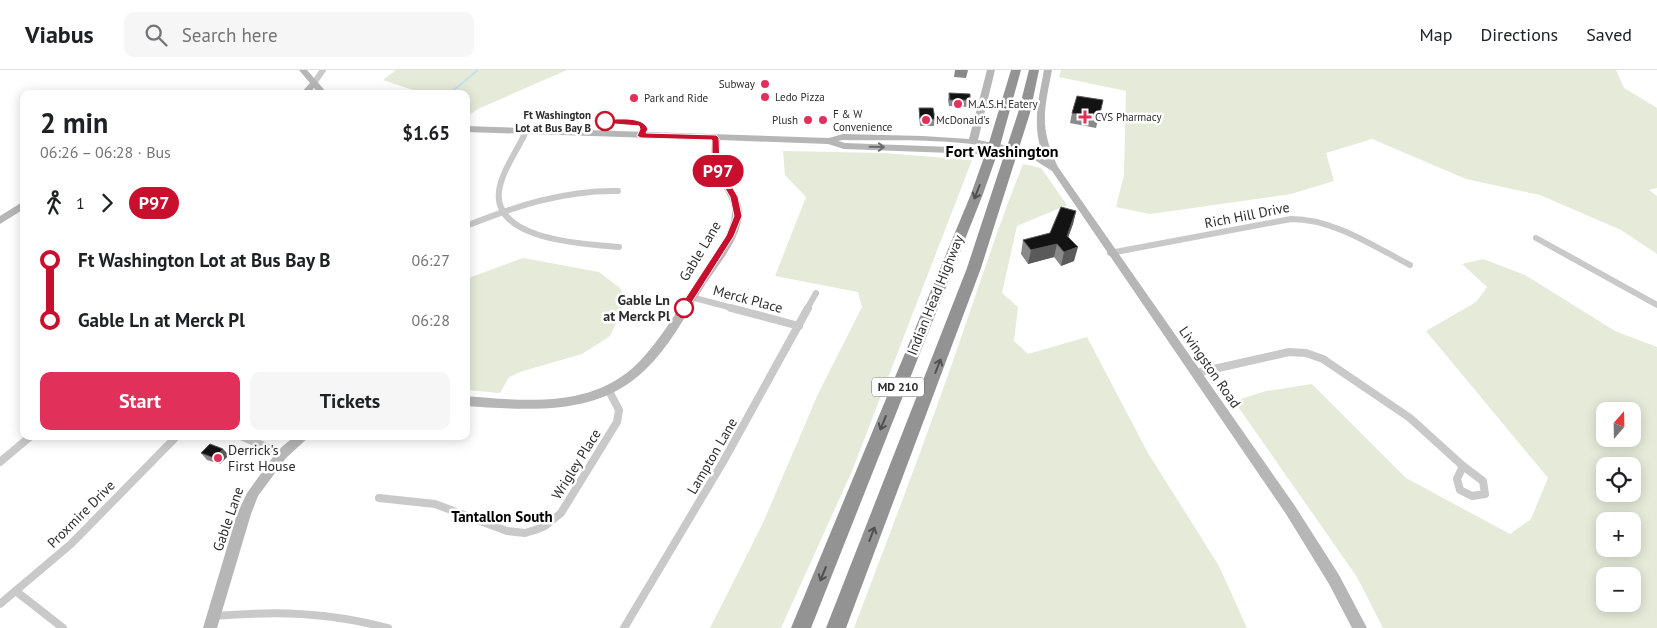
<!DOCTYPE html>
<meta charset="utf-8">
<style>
body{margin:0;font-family:"PT Sans",sans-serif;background:#f6f6f6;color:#202124;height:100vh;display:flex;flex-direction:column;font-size:19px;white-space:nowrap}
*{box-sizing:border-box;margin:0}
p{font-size:16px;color:#757577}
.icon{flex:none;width:28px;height:28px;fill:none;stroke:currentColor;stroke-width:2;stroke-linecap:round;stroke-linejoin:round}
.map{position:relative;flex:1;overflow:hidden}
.drawer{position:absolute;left:20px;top:20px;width:450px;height:350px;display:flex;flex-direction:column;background:#fff;border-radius:10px;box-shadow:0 2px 12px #0003}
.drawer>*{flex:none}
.badge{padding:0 10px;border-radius:16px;font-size:18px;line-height:32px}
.needle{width:32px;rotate:20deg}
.buttons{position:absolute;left:1596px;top:332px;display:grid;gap:10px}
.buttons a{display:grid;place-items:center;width:45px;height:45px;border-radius:10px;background:#fff;box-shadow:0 2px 12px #0003;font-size:25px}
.map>.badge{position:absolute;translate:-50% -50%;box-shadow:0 0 0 2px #fff}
.legs{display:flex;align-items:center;gap:8px;height:55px;padding:0 20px;font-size:16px}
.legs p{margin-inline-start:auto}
.headline{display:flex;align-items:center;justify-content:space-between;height:85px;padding:0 20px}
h1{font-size:28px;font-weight:800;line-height:38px}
.button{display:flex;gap:10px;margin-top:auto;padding:10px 20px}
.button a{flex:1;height:58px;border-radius:10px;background:#e1305a;color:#fff;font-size:20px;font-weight:800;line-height:58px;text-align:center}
.button a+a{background:#f6f6f6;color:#202124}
ul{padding:0 20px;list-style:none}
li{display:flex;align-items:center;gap:18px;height:60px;font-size:19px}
li i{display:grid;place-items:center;width:8px;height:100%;margin:0 6px;background:currentColor}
li i::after{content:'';width:12px;height:12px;margin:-6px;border:4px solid;border-radius:50%;background:#fff}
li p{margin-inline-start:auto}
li:first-child i{background:linear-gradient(#0000 50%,currentColor 0)}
li:last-child i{background:linear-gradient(currentColor 50%,#0000 0)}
header{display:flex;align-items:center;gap:30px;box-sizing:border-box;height:70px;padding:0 25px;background:#fff;border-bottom:1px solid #e0e0e0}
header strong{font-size:24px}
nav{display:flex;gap:28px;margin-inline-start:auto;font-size:18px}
.search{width:350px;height:45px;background:#f6f6f6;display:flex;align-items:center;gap:12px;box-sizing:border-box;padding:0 18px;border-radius:10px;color:#757577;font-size:19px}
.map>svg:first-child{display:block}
.green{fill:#e5ead9;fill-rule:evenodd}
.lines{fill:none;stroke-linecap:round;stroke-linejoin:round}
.stream{stroke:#c5e1ea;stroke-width:2}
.street-far1{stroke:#c9c9c9;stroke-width:6}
.street{stroke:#c9c9c9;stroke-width:8}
.secondary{fill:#b6b6b6;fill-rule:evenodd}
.highway{fill:#939393;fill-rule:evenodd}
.wall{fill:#898989}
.shaded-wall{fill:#5a5a5a}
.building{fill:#131313;stroke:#5a5a5a}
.oneway{stroke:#6a6a6a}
.oneway2{stroke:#505050}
.line-1{fill:#c8102e;stroke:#fff}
.poi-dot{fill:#e1305a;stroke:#fff;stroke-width:2}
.stop-1-dot{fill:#fff;stroke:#c8102e;stroke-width:2.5}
.labels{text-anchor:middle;stroke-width:5;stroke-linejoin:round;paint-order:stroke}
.far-poi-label{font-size:11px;fill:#2c2c2c;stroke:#fff;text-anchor:start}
.far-stop-label{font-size:11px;font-weight:bold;fill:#2c2c2c;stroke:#fff;text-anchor:end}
.shield{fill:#fff;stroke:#6b6b6b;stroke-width:1}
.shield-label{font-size:12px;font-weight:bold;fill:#2c2c2c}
.street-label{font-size:14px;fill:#2c2c2c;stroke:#fff}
.stop-label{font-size:14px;font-weight:bold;fill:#2c2c2c;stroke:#fff;text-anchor:end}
.poi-label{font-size:14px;fill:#2c2c2c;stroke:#fff;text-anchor:start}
.neighbourhood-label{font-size:15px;font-weight:bold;fill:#000;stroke:#fff}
.far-district-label{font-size:16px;font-weight:bold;fill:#000;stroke:#fff}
</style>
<header>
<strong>Viabus</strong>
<div class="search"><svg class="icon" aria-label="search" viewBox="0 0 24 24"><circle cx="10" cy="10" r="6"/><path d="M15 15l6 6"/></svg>Search here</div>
<nav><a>Map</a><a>Directions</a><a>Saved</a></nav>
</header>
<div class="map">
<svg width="1657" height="558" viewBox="0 0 1657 558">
<rect width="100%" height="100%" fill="#fff"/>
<g class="green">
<polygon points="396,0 567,0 478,39 466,47 466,24 419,24 419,22 383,10"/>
<polygon points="1061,0 1616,0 1624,18 1657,38 1657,118 1649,120 1657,126 1657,184 1621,160 1540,125 1466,109 1372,69 1326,83 1334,111 1291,124 1150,144 1116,137 1124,105 1126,21 1059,7"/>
<polygon points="783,81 883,83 972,90 852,401 781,558 710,558 762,455 818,324 862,237 858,222 775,206 806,127 785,105"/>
<path d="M1023,94l18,4 26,37 -50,21 -15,67 16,14 -4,34 14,13 59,-17 61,116 71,113 28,62h-393c32,-84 64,-168 94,-253 25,-70 47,-141 75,-211z"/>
<polygon points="523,188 599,202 620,218 626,231 610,266 582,284 523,301 509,307 500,323 466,320 466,209"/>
<path d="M1483,189l42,16 90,56 42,16v281h-274l-26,-51 -123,-176 32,-10 46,-7 94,94 104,56 21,-15 17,-41 -122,-147 50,-29 11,-15 -25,-23zM1632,341v28h-27v-28zM1605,396h27v28h-27zM1632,451v28h-27v-28zM1632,506v28h-27v-28z"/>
</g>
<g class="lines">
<polyline class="stream" points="449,24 478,0"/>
<g class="street-far1">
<polyline points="314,13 323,0"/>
<path d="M526,61c-8,19 -24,39 -27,60 -6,50 87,53 120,56"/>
<path d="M466,156c50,-20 98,-36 152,-35"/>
<polyline points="1536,168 1657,235"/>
<path d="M1110,183l181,-34c43,0 82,27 119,46"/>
<polyline points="691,227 736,239"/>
<polyline points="807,239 816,223"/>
</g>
<g class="street">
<polyline points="731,238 799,256"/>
<polyline points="1196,303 1289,282 1306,283 1323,289 1410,348 1463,396"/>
<polyline points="241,366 282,384"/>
<polyline points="0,392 31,366"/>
<polygon points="1463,396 1483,411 1485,424 1472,426 1460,420 1457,409"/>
<polyline points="379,428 435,434 507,461 525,463 535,460 545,456 561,443 617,352 619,340 608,319"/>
<polyline points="17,522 63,558"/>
<polyline points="0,534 71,474 177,366"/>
<path d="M214,546c62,-5 114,-4 174,12"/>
<polyline points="624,558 723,392 808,238"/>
</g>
<g class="secondary">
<polygon points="299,0 307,0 328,24 319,24 314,18 309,24 300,24 310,13"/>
<path d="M987,0h8l-17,70 36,7 31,13c-14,-31 -7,-58 -1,-90h8c-8,41 -13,58 6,97l237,339 44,69 28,53h-15l-23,-44 -43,-70 -234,-343c-7,-4 -13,-9 -20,-12 -53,-23 -131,-18 -189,-19l-5,1 7,2 133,5 4,3 -4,3 -134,-5 -16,-5 -108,-4c0,8 -1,19 1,27 5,16 22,29 21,48 -3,28 -27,53 -41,76 -17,27 -32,56 -55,78 -48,48 -117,41 -180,37v-10c60,5 127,13 173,-34 21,-22 37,-49 53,-74 14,-23 37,-46 40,-73 2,-19 -15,-32 -20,-49 -3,-7 0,-18 0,-26l-246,-8v-6l363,12 14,-4 80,2 46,3z"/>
<polygon points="24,131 24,139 0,154 0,146"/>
<polygon points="295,366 310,366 286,388 258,426 251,444 217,558 203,558 237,444 247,423 278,380"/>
</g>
<g class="highway">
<polygon points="1011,0 1021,0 1000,76 983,124 811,558 791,558 971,124 988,76"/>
<polygon points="1029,0 1039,0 1030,43 981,198 846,558 826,558 967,198 1018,43"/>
</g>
</g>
<g class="wall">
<polygon points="955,0 968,0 966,8 954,7"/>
<polygon points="949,23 970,30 969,37 949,36 948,30"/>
<polygon points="1103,30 1096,58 1070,53 1072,43"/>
<polygon points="919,38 935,49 934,56 920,56 919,44"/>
<polygon points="1076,141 1073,154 1068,167 1074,191 1061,196 1054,187 1028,194 1021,184 1023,170 1050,163"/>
<polygon points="201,383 229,385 220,394 207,390"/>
</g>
<g class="shaded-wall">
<polygon points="1076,141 1073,154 1064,179 1067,166"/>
<polygon points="1057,174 1054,187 1028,194 1031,180"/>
<polygon points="1078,177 1074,191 1061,196 1064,182"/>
<polygon points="223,379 229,385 220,394 214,388"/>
</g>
<g class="building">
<polygon points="949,23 970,24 970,30 950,30"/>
<polygon points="1077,26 1103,30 1099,48 1072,43"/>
<polygon points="919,38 933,38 935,49 920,49"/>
<polygon points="1061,137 1076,141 1067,166 1078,177 1064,182 1057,174 1031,180 1023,170 1050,163"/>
<polygon points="210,374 223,379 214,388 201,383"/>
</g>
<defs><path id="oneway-shaft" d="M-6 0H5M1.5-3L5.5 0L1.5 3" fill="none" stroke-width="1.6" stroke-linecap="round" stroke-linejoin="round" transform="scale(1.25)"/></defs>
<use class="oneway" href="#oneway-shaft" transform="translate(877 77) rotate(1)"/>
<g class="oneway2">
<use href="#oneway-shaft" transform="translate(977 122) rotate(111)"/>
<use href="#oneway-shaft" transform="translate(938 296) rotate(-69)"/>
<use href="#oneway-shaft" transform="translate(883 353) rotate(112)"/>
<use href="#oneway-shaft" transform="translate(872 464) rotate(-69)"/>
<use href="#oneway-shaft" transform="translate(823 504) rotate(112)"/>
</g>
<path class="line-1" d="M605,49c13,1 37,-4 43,10l-2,4 70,2 3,3 1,28 18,31 4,19 -8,20 -47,74 -3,1 -5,-3 47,-72 8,-20 -4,-19 -18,-31v-26l-71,-2 -4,-2 3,-7 -1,-3 -37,-3 -1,-2z"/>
<g class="poi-dot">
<circle cx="765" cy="14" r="5"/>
<circle cx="765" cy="27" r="5"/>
<circle cx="634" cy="28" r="5"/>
<circle cx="958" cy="34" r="5"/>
<path d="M1082.5 39.5h5v5h5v5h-5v5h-5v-5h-5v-5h5z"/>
<circle cx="808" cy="50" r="5"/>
<circle cx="823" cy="50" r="5"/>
<circle cx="926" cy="50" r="5"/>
<circle cx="218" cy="388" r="5"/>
</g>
<g class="stop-1-dot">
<circle cx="605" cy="51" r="9"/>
<circle cx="684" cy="238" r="9"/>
</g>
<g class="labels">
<g class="far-poi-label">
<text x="755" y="18" text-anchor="end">Subway</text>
<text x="775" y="31">Ledo Pizza</text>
<text x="644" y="32">Park and Ride</text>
<text x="968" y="38">M.A.S.H. Eatery</text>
<text x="833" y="48">F &amp; W<tspan x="833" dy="13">Convenience</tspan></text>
<text x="1095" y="51">CVS Pharmacy</text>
<text x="798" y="54" text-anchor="end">Plush</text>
<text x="936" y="54">McDonald's</text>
</g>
<g class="far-stop-label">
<text x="591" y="49">Ft Washington<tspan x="591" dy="13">Lot at Bus Bay B</tspan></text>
</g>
<rect class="shield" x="872" y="307.5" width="52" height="19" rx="4"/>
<g class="shield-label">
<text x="898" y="321">MD 210</text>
</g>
<g class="street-label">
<text transform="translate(1247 145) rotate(-11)" y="5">Rich Hill Drive</text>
<text transform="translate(700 181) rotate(-59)" y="5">Gable Lane</text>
<text transform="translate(935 225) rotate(-68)" y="5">Indian Head Highway</text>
<text transform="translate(748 229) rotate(15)" y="5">Merck Place</text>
<text transform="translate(1210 297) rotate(55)" y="5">Livingston Road</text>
<text transform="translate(712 386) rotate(-60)" y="5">Lampton Lane</text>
<text transform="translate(576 394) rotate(-58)" y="5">Wrigley Place</text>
<text transform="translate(81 444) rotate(-45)" y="5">Proxmire Drive</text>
<text transform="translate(228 449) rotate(-71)" y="5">Gable Lane</text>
</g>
<g class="stop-label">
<text x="670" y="235">Gable Ln<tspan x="670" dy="16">at Merck Pl</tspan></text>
</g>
<g class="poi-label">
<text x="228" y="385">Derrick's<tspan x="228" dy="16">First House</tspan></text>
</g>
<g class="neighbourhood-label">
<text x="502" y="452">Tantallon South</text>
</g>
<g class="far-district-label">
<text x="1002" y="87">Fort Washington</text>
</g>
</g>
</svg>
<div class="buttons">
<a><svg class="needle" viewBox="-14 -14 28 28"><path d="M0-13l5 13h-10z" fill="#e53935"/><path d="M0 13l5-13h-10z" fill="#757577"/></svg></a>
<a><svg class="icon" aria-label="locate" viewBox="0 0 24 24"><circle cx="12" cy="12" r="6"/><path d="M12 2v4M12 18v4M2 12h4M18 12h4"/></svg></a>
<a>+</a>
<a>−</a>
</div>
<b class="badge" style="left:718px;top:101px;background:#c8102e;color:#fff">P97</b>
<section class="drawer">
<div class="headline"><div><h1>2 min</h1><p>06:26 – 06:28 · Bus</p></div><b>$1.65</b></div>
<div class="legs"><svg class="icon" aria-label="walk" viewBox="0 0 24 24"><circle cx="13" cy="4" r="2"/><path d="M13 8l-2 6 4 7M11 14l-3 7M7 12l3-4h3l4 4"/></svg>1<svg class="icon" aria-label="forward" viewBox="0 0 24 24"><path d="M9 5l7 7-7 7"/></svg><b class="badge" style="background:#c8102e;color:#fff">P97</b></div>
<ul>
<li><i style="color:#c8102e"></i><b>Ft Washington Lot at Bus Bay B</b><p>06:27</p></li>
<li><i style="color:#c8102e"></i><b>Gable Ln at Merck Pl</b><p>06:28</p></li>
</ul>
<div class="button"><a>Start</a><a>Tickets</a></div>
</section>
</div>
